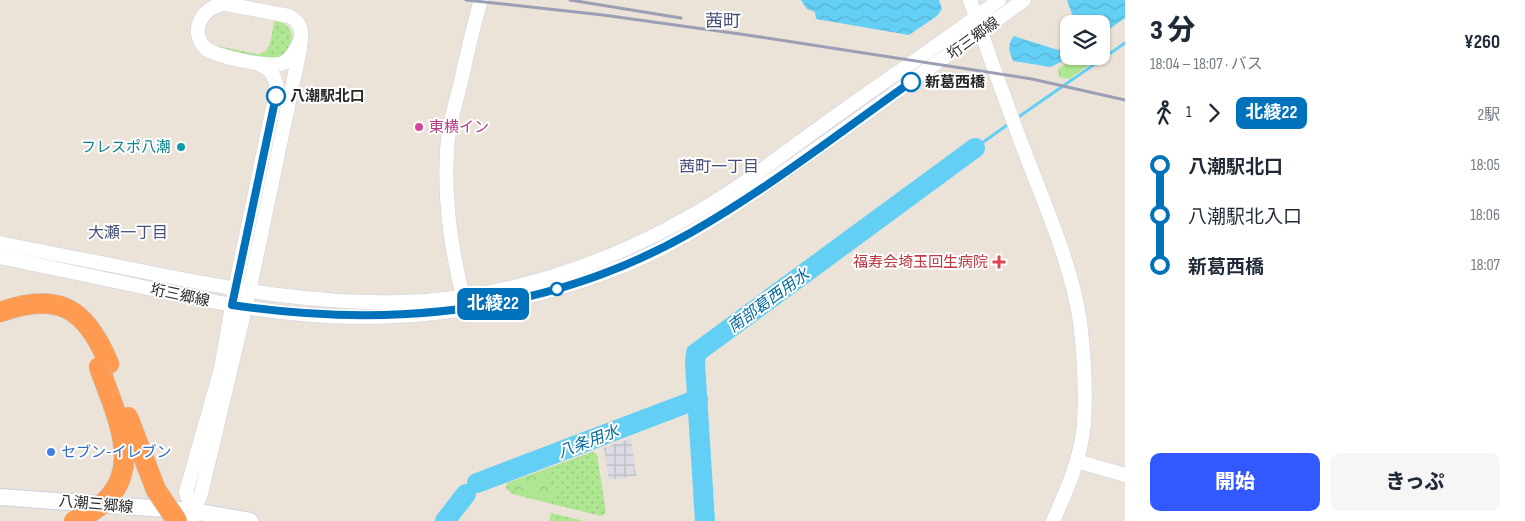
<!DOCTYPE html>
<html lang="ja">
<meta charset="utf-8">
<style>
body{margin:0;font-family:"Sofia Sans Condensed","Noto Sans JP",sans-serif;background:#f6f6f7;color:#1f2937;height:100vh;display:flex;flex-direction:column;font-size:19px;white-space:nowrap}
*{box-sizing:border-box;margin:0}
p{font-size:16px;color:#747a83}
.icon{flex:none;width:28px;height:28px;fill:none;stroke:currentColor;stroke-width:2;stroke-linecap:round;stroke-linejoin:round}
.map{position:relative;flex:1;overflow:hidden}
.details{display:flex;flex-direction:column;background:#fff;width:400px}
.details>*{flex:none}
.badge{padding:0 10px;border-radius:8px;font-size:18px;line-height:32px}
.tools{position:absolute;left:1060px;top:15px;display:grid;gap:10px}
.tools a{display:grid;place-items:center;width:50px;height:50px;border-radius:10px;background:#fff;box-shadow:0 1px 4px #0004;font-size:25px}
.map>.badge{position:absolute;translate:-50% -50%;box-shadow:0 0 0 2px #fff}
.legs{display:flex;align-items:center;gap:8px;height:55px;padding:0 25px;font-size:16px}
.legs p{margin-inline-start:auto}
.headline{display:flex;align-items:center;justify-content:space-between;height:85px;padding:0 25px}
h1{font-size:28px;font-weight:800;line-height:38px}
.primary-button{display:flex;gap:10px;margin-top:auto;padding:10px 25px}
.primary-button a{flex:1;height:58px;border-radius:10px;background:#3258ff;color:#fff;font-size:20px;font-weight:800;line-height:58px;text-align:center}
.primary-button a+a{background:#f6f6f7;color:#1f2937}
ul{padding:0 25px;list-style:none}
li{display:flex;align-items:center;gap:18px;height:50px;font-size:19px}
li i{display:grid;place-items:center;width:8px;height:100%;margin:0 6px;background:currentColor}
li i::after{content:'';width:12px;height:12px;margin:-6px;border:4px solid;border-radius:50%;background:#fff}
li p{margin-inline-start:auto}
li:first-child i{background:linear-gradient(#0000 50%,currentColor 0)}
li:last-child i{background:linear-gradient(currentColor 50%,#0000 0)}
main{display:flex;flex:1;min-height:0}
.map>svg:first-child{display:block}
.industrial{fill:url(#industrial-grid)}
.grass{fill:url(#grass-dots)}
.forest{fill:url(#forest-crowns)}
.water{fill:url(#water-waves)}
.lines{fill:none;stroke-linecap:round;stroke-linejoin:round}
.stream{stroke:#64cff5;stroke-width:3}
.river{stroke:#64cff5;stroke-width:20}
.tertiary-casing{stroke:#cdd1e2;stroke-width:15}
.secondary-casing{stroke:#cdd1e2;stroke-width:18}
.motorway-casing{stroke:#c7c7c7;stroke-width:21}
.tertiary{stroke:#fff;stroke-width:14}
.secondary{stroke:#fff;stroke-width:16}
.motorway{stroke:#ff9b50;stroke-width:20}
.rail{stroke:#9b9fb4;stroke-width:3}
.motorway-bridge-casing{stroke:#c7c7c7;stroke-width:21;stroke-linecap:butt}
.motorway-bridge{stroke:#ff9b50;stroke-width:20}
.line-1-casing{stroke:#fff;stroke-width:11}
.line-1{stroke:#0072bc;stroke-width:8}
.stop-1-dot{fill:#fff;stroke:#0072bc;stroke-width:2.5}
.hotel-dot{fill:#d1479c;stroke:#fff;stroke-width:2}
.culture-dot{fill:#0f9aa8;stroke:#fff;stroke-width:2}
.health-dot{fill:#e0444e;stroke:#fff;stroke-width:2}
.shop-dot{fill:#3f7fe0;stroke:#fff;stroke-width:2}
.labels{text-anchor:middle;stroke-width:4;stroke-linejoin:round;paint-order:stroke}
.street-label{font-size:15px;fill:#282828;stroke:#fff}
.stop-label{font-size:15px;font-weight:bold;fill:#282828;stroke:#fff;text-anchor:start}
.hotel-label{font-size:15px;fill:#b23c85;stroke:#fff;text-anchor:start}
.culture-label{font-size:15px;fill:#0d838f;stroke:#fff;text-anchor:end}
.health-label{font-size:15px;fill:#be3a42;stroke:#fff;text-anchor:end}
.shop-label{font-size:15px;fill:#366cbe;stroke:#fff;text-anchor:start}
.neighbourhood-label{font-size:16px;fill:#46507a;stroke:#fff}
.water-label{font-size:16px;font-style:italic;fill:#066a9e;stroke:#fff}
.quarter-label{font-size:18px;fill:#46507a;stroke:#fff}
</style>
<main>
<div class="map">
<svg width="1125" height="521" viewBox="0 0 1125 521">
<defs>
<pattern id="industrial-grid" width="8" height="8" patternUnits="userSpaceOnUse" patternTransform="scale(1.25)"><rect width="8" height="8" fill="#dcdae3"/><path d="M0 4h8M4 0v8" fill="none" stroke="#bdbbc3"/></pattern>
<pattern id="grass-dots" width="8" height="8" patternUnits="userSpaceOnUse" patternTransform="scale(1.25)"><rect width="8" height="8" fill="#aee691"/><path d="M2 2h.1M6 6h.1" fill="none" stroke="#96c57d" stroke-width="1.8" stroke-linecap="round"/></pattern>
<pattern id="forest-crowns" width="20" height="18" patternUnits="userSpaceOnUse" patternTransform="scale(1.25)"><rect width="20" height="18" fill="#aee691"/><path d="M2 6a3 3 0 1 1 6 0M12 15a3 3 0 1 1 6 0" fill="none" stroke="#96c57d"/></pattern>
<pattern id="water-waves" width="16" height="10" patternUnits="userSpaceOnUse" patternTransform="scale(1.25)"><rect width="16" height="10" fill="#64cff5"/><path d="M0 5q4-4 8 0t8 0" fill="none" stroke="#57b2d2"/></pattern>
</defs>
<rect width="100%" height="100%" fill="#ece3d8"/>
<polygon class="industrial" points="631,438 636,476 609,480 604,448"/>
<g class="grass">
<path d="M275,20c23,7 19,21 8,37l-13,4 -54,-14 -3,-2 44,9c16,1 14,-23 18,-34z"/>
<polygon points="592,452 597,454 606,513 601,516 512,494 506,488 507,483"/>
<polygon points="551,513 584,521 549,521"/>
</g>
<g class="forest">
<polygon points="1078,56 1098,56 1098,58 1069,79 1059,77 1058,69"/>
<polygon points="545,471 554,490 554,498 549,501 514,493 508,487 509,483"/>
</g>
<g class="water">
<polygon points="801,0 939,0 942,9 937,16 909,35 816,19 815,12 807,9"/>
<polygon points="1067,0 1125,0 1125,18 1101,35 1101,24 1072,24 1074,20"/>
<path d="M1069,35v21h3l-21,11 -38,-6c-4,-10 -6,-17 1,-25l44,14 8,-6z"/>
</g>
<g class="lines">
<g class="stream">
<polyline points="1017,118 1125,43"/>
<polyline points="975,148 1010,123"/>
</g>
<g class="river">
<polyline points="477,483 698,399"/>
<polyline points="445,521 466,494"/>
<polyline points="705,521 695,363 696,353 975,148"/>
</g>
<g class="tertiary-casing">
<g id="tertiary">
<path d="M970,0c17,50 35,100 54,150 20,53 48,115 56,172 4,32 6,70 4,102 -3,34 -17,66 -31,97"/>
<path d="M0,243c55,11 111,22 166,33 77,15 155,28 233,26 119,-2 240,-49 337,-114 38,-26 74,-54 111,-80 51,-36 102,-70 152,-108"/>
<path d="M0,257c48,10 95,20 143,30 60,13 121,26 183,29 103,5 206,-13 302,-52 64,-27 120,-67 177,-107 74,-52 146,-105 219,-157"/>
<path d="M465,304c-13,-49 -21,-102 -18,-151 1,-25 8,-48 14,-71 6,-28 12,-55 20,-82"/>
<polyline points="1077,461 1125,475"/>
<path d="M193,511l-7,-19 35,-123 14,-80 42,-201c-2,-12 -6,-19 -17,-23"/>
<path d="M192,521l1,-10 8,-17 48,-202 50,-238c2,-15 7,-30 -10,-38l-63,-12c-22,1 -38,25 -21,44 9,8 67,21 78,15 9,-4 14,-15 18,-24"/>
</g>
</g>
<g class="secondary-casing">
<polyline id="secondary" points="0,497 193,511 250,521"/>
</g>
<g class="motorway-casing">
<path id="motorway" d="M0,312c59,-21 86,-4 109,52"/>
</g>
<use href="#tertiary" class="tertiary"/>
<use href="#secondary" class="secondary"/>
<use href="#motorway" class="motorway"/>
<g class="rail">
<polyline points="466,0 603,15 747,35 1032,79 1125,100"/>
<polyline points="570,0 681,18"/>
</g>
<g class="motorway-bridge-casing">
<g id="motorway-bridge">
<polyline points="128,417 156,490 177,521"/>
<path d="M74,521c78,-34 47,-94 25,-154"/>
</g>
</g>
<use href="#motorway-bridge" class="motorway-bridge"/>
</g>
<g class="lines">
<g class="line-1-casing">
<path id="line-1" d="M276,96l-44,209c160,24 318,8 460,-73 77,-44 147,-99 219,-150"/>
</g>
<use href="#line-1" class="line-1"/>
</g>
<g class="stop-1-dot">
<circle cx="911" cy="82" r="9"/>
<circle cx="276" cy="96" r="9"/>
<circle cx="557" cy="289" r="6"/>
</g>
<circle class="hotel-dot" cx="419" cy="127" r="5"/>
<circle class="culture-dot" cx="181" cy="147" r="5"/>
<path class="health-dot" d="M996.5 254.5h5v5h5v5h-5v5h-5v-5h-5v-5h5z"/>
<circle class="shop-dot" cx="51" cy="452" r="5"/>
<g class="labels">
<g class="street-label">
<text transform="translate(973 38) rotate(-36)" y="5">垳三郷線</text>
<text transform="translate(180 295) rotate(12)" y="5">垳三郷線</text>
<text transform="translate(96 504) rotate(5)" y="5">八潮三郷線</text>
</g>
<g class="stop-label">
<text x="925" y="87">新葛西橋</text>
<text x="290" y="101">八潮駅北口</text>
</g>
<g class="hotel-label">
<text x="429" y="132">東横イン</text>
</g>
<g class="culture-label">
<text x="171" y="152">フレスポ八潮</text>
</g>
<g class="health-label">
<text x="988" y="267">福寿会埼玉回生病院</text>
</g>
<g class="shop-label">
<text x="61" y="457">セブン-イレブン</text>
</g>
<g class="neighbourhood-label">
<text x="719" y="172">茜町一丁目</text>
<text x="128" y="238">大瀬一丁目</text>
</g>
<g class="water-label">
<text transform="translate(768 300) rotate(-36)" y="6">南部葛西用水</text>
<text transform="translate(588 441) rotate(-21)" y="6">八条用水</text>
</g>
<g class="quarter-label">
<text x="723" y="27">茜町</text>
</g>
</g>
</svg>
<div class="tools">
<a><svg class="icon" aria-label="layers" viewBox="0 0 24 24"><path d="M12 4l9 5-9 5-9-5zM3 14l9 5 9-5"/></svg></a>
</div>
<b class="badge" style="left:493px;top:304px;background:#0072bc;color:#fff">北綾22</b>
</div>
<section class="details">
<div class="headline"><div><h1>3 分</h1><p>18:04 – 18:07 · バス</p></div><b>¥260</b></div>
<div class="legs"><svg class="icon" aria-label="walk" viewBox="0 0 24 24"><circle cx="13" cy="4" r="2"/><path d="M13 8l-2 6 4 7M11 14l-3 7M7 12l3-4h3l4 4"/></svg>1<svg class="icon" aria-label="forward" viewBox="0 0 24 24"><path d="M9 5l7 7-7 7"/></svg><b class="badge" style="background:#0072bc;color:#fff">北綾22</b><p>2駅</p></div>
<ul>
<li><i style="color:#0072bc"></i><b>八潮駅北口</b><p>18:05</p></li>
<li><i style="color:#0072bc"></i><span>八潮駅北入口</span><p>18:06</p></li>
<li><i style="color:#0072bc"></i><b>新葛西橋</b><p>18:07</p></li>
</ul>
<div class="primary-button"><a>開始</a><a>きっぷ</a></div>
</section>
</main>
